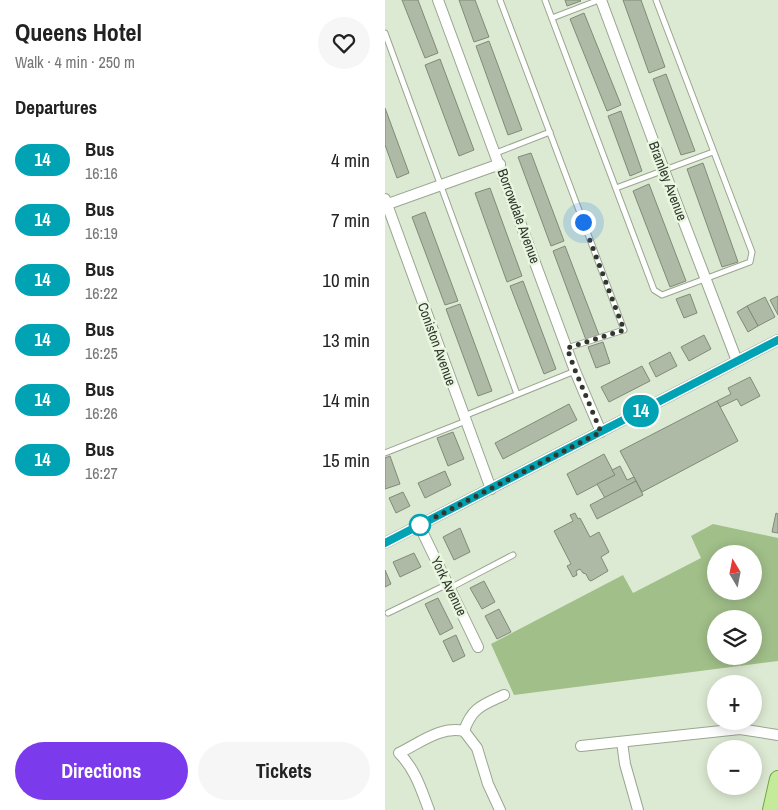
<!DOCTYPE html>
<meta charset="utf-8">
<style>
body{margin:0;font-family:"Archivo Narrow",sans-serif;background:#f6f6f6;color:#222;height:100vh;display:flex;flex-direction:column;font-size:19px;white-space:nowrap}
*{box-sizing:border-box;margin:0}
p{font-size:16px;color:#767676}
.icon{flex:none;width:28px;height:28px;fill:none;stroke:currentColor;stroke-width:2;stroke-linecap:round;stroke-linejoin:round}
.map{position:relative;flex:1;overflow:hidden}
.drawer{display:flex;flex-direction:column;background:#fff;width:385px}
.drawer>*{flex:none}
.badge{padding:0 10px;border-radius:16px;font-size:18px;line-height:32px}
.needle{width:32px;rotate:350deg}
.buttons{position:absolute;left:322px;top:545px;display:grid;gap:10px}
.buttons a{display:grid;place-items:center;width:55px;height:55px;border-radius:50%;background:#fff;box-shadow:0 2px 12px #0003;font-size:25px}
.you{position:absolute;width:25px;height:25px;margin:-12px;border:4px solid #fff;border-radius:50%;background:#1a73e8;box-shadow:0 0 0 8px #1a73e833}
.map>.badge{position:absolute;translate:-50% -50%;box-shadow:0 0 0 2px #fff}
h2{padding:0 15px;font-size:19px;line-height:45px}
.round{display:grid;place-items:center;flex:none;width:52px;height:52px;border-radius:26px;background:#f6f6f6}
.overview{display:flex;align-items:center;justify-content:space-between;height:85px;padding:0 15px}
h1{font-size:24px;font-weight:800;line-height:38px}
.action{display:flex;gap:10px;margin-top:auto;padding:10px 15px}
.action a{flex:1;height:58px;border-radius:30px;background:#7c3aed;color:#fff;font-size:20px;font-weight:800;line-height:58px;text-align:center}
.action a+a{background:#f6f6f6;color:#222}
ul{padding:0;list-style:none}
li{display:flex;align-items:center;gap:15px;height:60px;padding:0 15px}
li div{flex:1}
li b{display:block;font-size:19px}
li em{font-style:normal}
li .badge{min-width:55px;font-weight:700;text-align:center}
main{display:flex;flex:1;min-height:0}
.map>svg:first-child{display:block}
.green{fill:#a1bf89;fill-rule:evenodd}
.building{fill:#aebaa5;stroke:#7f8b77}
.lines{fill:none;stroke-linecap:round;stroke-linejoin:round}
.service-casing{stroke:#9aa690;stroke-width:7}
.minor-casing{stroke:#9aa690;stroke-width:12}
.primary-casing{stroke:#77a449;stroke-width:18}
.service{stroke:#fff;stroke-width:5}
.minor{stroke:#fff;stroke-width:10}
.primary{stroke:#c4eb9a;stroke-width:16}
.line-casing{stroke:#fff;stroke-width:11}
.line{stroke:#00a3b4;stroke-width:8}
.walk{stroke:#32372e;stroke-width:5;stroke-dasharray:0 9}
.stop-dot{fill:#fff;stroke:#00a3b4;stroke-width:2.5}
.labels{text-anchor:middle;stroke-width:5;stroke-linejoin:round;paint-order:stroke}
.street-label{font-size:14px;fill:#32372e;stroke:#eaf7e0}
</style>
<main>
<section class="drawer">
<div class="overview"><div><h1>Queens Hotel</h1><p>Walk · 4 min · 250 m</p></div><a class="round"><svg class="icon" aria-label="heart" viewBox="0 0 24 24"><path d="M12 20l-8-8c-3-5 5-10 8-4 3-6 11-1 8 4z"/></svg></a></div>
<h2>Departures</h2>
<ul>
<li><span class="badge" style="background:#00a3b4;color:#fff">14</span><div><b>Bus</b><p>16:16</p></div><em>4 min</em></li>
<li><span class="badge" style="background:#00a3b4;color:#fff">14</span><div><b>Bus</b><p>16:19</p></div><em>7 min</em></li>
<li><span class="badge" style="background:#00a3b4;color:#fff">14</span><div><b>Bus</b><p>16:22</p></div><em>10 min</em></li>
<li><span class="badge" style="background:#00a3b4;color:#fff">14</span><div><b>Bus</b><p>16:25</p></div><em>13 min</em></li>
<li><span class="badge" style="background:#00a3b4;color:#fff">14</span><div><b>Bus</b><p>16:26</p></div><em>14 min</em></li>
<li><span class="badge" style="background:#00a3b4;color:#fff">14</span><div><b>Bus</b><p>16:27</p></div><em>15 min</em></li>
</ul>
<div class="action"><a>Directions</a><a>Tickets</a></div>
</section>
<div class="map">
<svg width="393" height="810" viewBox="0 0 393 810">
<rect width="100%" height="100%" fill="#ddead3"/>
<path class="green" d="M328,524l65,14v123l-264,34 -23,-51 132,-69 10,18 68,-35 -10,-22zM331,554h38v37h-38zM331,619h38v37h-38z"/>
<g class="building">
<polygon points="17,0 33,0 53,53 40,58"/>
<polygon points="74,0 90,0 104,37 89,42"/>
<polygon points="180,0 195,0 196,1 182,6"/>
<polygon points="238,0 256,0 280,67 264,73"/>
<polygon points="199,13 236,105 222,111 185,19"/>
<polygon points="104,41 137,130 123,135 91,46"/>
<polygon points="55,59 89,150 74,156 40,65"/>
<polygon points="281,74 310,151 296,155 268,79"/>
<polygon points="0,108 24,173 12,178 0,145"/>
<polygon points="236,111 257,171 245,176 223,116"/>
<polygon points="146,153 179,241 166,246 133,157"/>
<polygon points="318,163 353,262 337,267 302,169"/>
<polygon points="264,184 301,281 285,287 248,191"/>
<polygon points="105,188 137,276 122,282 90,193"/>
<polygon points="40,212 73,301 60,305 27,217"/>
<polygon points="180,246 214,335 201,340 168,251"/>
<polygon points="138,281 171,369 159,374 125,286"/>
<polygon points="305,294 312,313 299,318 291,299"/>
<polygon points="393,296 393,315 385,300"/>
<polygon points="380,297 390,317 373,326 362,306"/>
<polygon points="75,304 107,391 93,396 61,309"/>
<polygon points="362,306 373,326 363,332 352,312"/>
<polygon points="319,335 326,349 304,361 296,347"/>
<polygon points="218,342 225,363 211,368 203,347"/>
<polygon points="285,352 292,366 271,377 264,363"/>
<polygon points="257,366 265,381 224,402 216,387"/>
<polygon points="365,377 375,396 356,406 352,399 335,407 332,401 346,394 343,388"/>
<polygon points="332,401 353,441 257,492 235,451"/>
<polygon points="184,404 192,420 118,459 110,443"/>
<polygon points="68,432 79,459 63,466 52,438"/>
<polygon points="219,454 230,475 192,495 182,474"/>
<polygon points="5,456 15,484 0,489 0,458"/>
<polygon points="235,466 242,480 249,477 251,481 220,498 212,484 230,475 227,470"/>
<polygon points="60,471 66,485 40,498 33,483"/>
<polygon points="251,481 258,495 212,519 205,505"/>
<polygon points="18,492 25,506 11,513 4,498"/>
<polygon points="190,513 193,519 195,518 205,537 214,532 224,552 216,557 223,571 206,581 204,580 201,574 198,573 195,569 191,571 192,575 188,577 182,566 186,564 169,531 188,521 185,515"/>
<polygon points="391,513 393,514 393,533 387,532"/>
<polygon points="75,528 85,552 69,560 58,537"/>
<polygon points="29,553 36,567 15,577 8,562"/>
<polygon points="0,570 6,584 0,587"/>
<polygon points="99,581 110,602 97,609 85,588"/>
<polygon points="53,598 68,628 55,635 40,604"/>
<polygon points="114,609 126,632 112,639 100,616"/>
<polygon points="71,635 80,656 68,662 58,641"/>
</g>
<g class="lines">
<g class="service-casing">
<g id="service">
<polyline points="115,0 239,330 182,348"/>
<polyline points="160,0 269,290 277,295 365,262 367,252 271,0"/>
<polyline points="167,18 214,0"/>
<polyline points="0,33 132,394"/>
<polyline points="111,153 165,132"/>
<polyline points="231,188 328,152"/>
<polyline points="79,416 190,371"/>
<polyline points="0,453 81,421"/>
<polyline points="65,588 128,555"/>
<polyline points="3,613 63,584"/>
</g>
</g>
<g class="minor-casing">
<g id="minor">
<polyline points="53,0 190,371 216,432"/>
<polyline points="216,0 279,170 352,361"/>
<polyline points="0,199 106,489"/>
<polyline points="0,205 115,164"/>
<polyline points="34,525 93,647"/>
<polyline points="0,543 393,340"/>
<path d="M79,731c8,-24 19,-26 40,-36"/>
<polyline points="237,742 240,764 253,810"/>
<polyline points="196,746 355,729 393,735"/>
<path d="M44,810c-8,-21 -14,-41 -30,-57 21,-10 41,-27 65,-22l13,17 11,36 12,26"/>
</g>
</g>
<g class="primary-casing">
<polyline id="primary" points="386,810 393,779"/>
</g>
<use href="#service" class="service"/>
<use href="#minor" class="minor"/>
<use href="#primary" class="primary"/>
</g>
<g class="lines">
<g class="line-casing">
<polyline id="line" points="0,543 393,340"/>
</g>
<use href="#line" class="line"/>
<polyline class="walk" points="35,525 216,432 190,370 182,348 239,330 198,222"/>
</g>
<circle class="stop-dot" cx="35" cy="525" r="10"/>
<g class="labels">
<g class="street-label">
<text transform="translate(283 181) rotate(69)" y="5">Bramley Avenue</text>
<text transform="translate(134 216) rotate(70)" y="5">Borrowdale Avenue</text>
<text transform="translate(52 344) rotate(70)" y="5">Coniston Avenue</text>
<text transform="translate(64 586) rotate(64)" y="5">York Avenue</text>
</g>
</g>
</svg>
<div class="buttons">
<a><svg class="needle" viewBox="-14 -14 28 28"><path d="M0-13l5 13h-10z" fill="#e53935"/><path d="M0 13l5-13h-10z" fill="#767676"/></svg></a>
<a><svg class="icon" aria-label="layers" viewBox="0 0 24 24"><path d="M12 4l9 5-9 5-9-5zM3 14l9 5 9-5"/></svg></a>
<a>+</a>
<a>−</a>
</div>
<div class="you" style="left:198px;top:222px"></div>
<b class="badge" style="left:256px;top:411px;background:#00a3b4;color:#fff">14</b>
</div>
</main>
